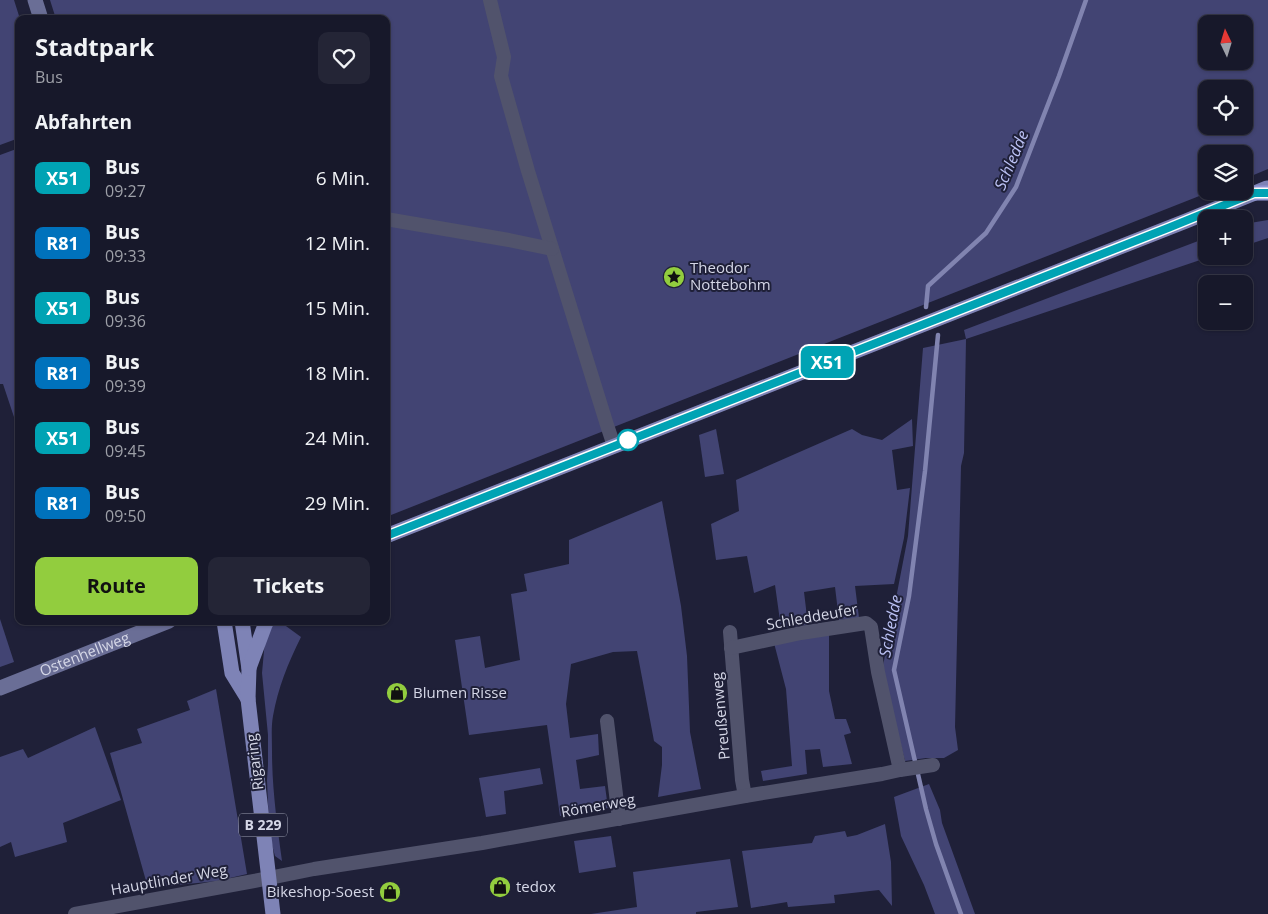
<!DOCTYPE html>
<html lang="de">
<meta charset="utf-8">
<style>
body{margin:0;font-family:"Open Sans",sans-serif;background:#242536;color:#f1f3f6;height:100vh;display:flex;flex-direction:column;font-size:19px;white-space:nowrap}
*{box-sizing:border-box;margin:0}
p{font-size:16px;color:#9ea0a8}
.icon{flex:none;width:28px;height:28px;fill:none;stroke:currentColor;stroke-width:2;stroke-linecap:round;stroke-linejoin:round}
.map{position:relative;flex:1;overflow:hidden}
.side{position:absolute;left:15px;top:15px;width:375px;height:610px;display:flex;flex-direction:column;background:#17182a;border-radius:10px;box-shadow:0 1px 4px #0004,0 0 0 1px #363747}
.side>*{flex:none}
.badge{padding:0 10px;border-radius:8px;font-size:18px;line-height:32px}
.needle{width:32px;rotate:356deg}
.tools{position:absolute;left:1198px;top:15px;display:grid;gap:10px}
.tools a{display:grid;place-items:center;width:55px;height:55px;border-radius:10px;background:#17182a;box-shadow:0 1px 4px #0004,0 0 0 1px #363747;font-size:25px}
.map>.badge{position:absolute;translate:-50% -50%;box-shadow:0 0 0 2px #fff}
h2{padding:0 20px;font-size:19px;line-height:45px}
.round{display:grid;place-items:center;flex:none;width:52px;height:52px;border-radius:10px;background:#242536}
.summary{display:flex;align-items:center;justify-content:space-between;height:85px;padding:0 20px}
h1{font-size:24px;font-weight:700;line-height:38px}
.button{display:flex;gap:10px;margin-top:auto;padding:10px 20px}
.button a{flex:1;height:58px;border-radius:10px;background:#92cd3e;color:#111;font-size:20px;font-weight:700;line-height:58px;text-align:center}
.button a+a{background:#242536;color:#f1f3f6}
ul{padding:0;list-style:none}
li{display:flex;align-items:center;gap:15px;height:65px;padding:0 20px}
li div{flex:1}
li b{display:block;font-size:19px}
li em{font-style:normal}
li .badge{min-width:55px;font-weight:700;text-align:center}
.map>svg:first-child{display:block}
.green{fill:#424473;fill-rule:evenodd}
.lines{fill:none;stroke-linecap:round;stroke-linejoin:round}
.stream{stroke:#8184b0;stroke-width:4.5}
.street{stroke:#51536c;stroke-width:14}
.secondary{stroke:#6a6e96;stroke-width:15}
.primary{stroke:#7e83b6;stroke-width:15}
.highway{stroke:#9095d3;stroke-width:15}
.line-casing{stroke:#fff;stroke-width:11}
.line{stroke:#00a3b4;stroke-width:8}
.stop-dot{fill:#fff;stroke:#00a3b4;stroke-width:2.5}
.labels{text-anchor:middle;stroke-width:4;stroke-linejoin:round;paint-order:stroke}
.shield{fill:#1f2038;stroke:#9ea0b2;stroke-width:1}
.shield-label{font-size:14px;font-weight:bold;fill:#d5d7e7}
.poi-label{font-size:15px;fill:#d5d7e7;stroke:#1f2038;text-anchor:start}
.street-label{font-size:15px;fill:#d5d7e7;stroke:#1f2038}
.water-label{font-size:16px;font-style:italic;fill:#bcc2f5;stroke:#1f2038}
</style>
<div class="map">
<svg width="1268" height="914" viewBox="0 0 1268 914">
<rect width="100%" height="100%" fill="#1f2038"/>
<g class="green">
<polygon points="0,0 14,0 20,19 19,19 19,138 0,145"/>
<path d="M50,0h1218v169l-24,10v-25h-38v37h6l-826,326v-498h-330zM1206,24h38v37h-38zM1206,89h38v37h-38z"/>
<polygon points="19,148 19,432 3,384 0,384 0,155"/>
<polygon points="1268,220 1268,238 1244,246 1244,224"/>
<polygon points="1206,238 1206,256 1212,256 966,339 964,453 961,466 955,727 958,750 944,758 926,758 905,761 882,671 908,536 923,348 966,339 964,330"/>
<polygon points="912,419 913,446 892,450 897,490 910,488 904,538 894,584 855,586 859,618 839,620 835,587 804,592 808,625 781,628 775,585 754,593 747,556 716,560 711,524 739,511 736,480 852,429 862,435 882,440"/>
<polygon points="716,429 724,474 705,477 699,435"/>
<polygon points="662,501 681,606 687,656 690,732 701,789 658,797 662,765 662,747 654,741 637,651 613,652 571,664 566,704 570,738 598,734 599,755 576,760 580,789 605,786 608,808 560,816 547,725 469,735 455,640 480,636 485,668 520,660 511,594 527,591 524,574 569,564 569,540"/>
<polygon points="0,619 14,662 0,667"/>
<path d="M273,621h6l22,16c-13,26 -23,51 -28,79 -2,11 -1,23 -1,35 0,37 5,73 10,110l-7,-5 -3,-11 -4,-40 -1,-25 1,-15v-30l-6,-62 3,-33z"/>
<polygon points="829,631 829,691 835,719 846,719 851,733 844,735 852,764 823,767 820,749 805,750 807,774 763,781 761,771 792,766 786,689 774,643"/>
<polygon points="216,689 247,874 217,881 148,888 110,753 142,743 137,729 190,710 187,701"/>
<polygon points="95,727 121,800 63,823 67,842 15,857 11,842 0,847 0,757 23,749 28,758"/>
<polygon points="540,768 543,784 504,791 506,814 486,817 479,778"/>
<polygon points="929,784 940,810 942,823 975,914 935,914 924,885 901,836 894,797"/>
<polygon points="885,824 891,862 892,906 879,890 834,895 835,903 788,907 787,902 751,908 742,851 812,843 815,836 845,831 847,837 857,835"/>
<polygon points="611,836 616,867 579,873 574,841"/>
<polygon points="730,859 738,907 696,912 696,914 591,914 637,907 633,872"/>
</g>
<g class="lines">
<g class="stream">
<polyline points="926,307 928,286 986,233 1016,187 1059,76 1086,0"/>
<polyline points="938,335 925,471 909,596 894,670 926,809 936,844 961,914"/>
</g>
<g class="street">
<polyline points="490,0 504,57 501,76 528,171 607,425 614,446"/>
<polyline points="386,219 509,240 552,249"/>
<polyline points="730,632 742,780 745,796"/>
<polyline points="731,648 801,633 866,623 871,627 878,672 900,770"/>
<polyline points="607,721 619,819"/>
<polyline points="75,914 254,881 314,869 482,843 745,796 882,774 900,770 933,765"/>
</g>
<g class="secondary">
<polyline points="35,0 41,19"/>
<path id="s1" d="M0,688l169,-67"/>
</g>
<g class="primary">
<polyline points="386,536 1186,221 1267,188"/>
<polyline points="224,621 232,673 248,699"/>
<polyline points="242,621 249,669 248,699 273,914"/>
<polyline points="249,668 265,625 267,621"/>
</g>
<polyline class="highway" points="1254,193 1268,193"/>
</g>
<g class="lines">
<g class="line-casing">
<polyline id="line" points="386,536 1168,228 1254,193 1268,193"/>
</g>
<use href="#line" class="line"/>
</g>
<defs>
<g id="sight-disc" transform="scale(1.125)"><circle r="9.5" fill="#92cd3e" stroke="#1f2038"/><path d="M0-6L1.8-2.2L6-1.7L2.9 1.2L3.7 5.4L0 3.3L-3.7 5.4L-2.9 1.2L-6-1.7L-1.8-2.2Z" fill="#111"/></g>
<g id="shop-disc" transform="scale(1.125)"><circle r="9.5" fill="#92cd3e" stroke="#1f2038"/><path d="M-5-2.5h2.3a2.7 3.5 0 0 1 5.4 0H5L5.5 6h-11ZM-1.5-2.5h3a1.5 2.3 0 0 0-3 0Z" fill="#111"/></g>
</defs>
<g fill-rule="evenodd">
<use href="#sight-disc" x="674" y="277"/>
<use href="#shop-disc" x="397" y="693"/>
<use href="#shop-disc" x="500" y="887"/>
<use href="#shop-disc" x="390" y="892"/>
</g>
<circle class="stop-dot" cx="628" cy="440" r="10"/>
<g class="labels">
<rect class="shield" x="239" y="813.5" width="48" height="23" rx="4"/>
<g class="shield-label">
<text x="263" y="830">B 229</text>
</g>
<g class="poi-label">
<text x="690" y="273">Theodor<tspan x="690" dy="17">Nottebohm</tspan></text>
<text x="413" y="698">Blumen Risse</text>
<text x="516" y="892">tedox</text>
<text x="374" y="897" text-anchor="end">Bikeshop-Soest</text>
</g>
<g class="street-label">
<text transform="translate(812 617) rotate(-10)" y="5">Schleddeufer</text>
<text dy="5" stroke="none"><textPath href="#s1" startOffset="91">Ostenhellweg</textPath></text>
<text transform="translate(721 716) rotate(-95)" y="5">Preußenweg</text>
<text transform="translate(255 762) rotate(-97)" y="5">Rigaring</text>
<text transform="translate(598 806) rotate(-10)" y="5">Römerweg</text>
<text transform="translate(169 880) rotate(-10)" y="5">Hauptlinder Weg</text>
</g>
<g class="water-label">
<text transform="translate(1011 160) rotate(-67)" y="6">Schledde</text>
<text transform="translate(890 626) rotate(-79)" y="6">Schledde</text>
</g>
</g>
</svg>
<div class="tools">
<a><svg class="needle" viewBox="-14 -14 28 28"><path d="M0-13l5 13h-10z" fill="#e53935"/><path d="M0 13l5-13h-10z" fill="#9ea0a8"/></svg></a>
<a><svg class="icon" aria-label="locate" viewBox="0 0 24 24"><circle cx="12" cy="12" r="6"/><path d="M12 2v4M12 18v4M2 12h4M18 12h4"/></svg></a>
<a><svg class="icon" aria-label="layers" viewBox="0 0 24 24"><path d="M12 4l9 5-9 5-9-5zM3 14l9 5 9-5"/></svg></a>
<a>+</a>
<a>−</a>
</div>
<b class="badge" style="left:827px;top:362px;background:#00a3b4;color:#fff">X51</b>
<section class="side">
<div class="summary"><div><h1>Stadtpark</h1><p>Bus</p></div><a class="round"><svg class="icon" aria-label="heart" viewBox="0 0 24 24"><path d="M12 20l-8-8c-3-5 5-10 8-4 3-6 11-1 8 4z"/></svg></a></div>
<h2>Abfahrten</h2>
<ul>
<li><span class="badge" style="background:#00a3b4;color:#fff">X51</span><div><b>Bus</b><p>09:27</p></div><em>6 Min.</em></li>
<li><span class="badge" style="background:#0072bc;color:#fff">R81</span><div><b>Bus</b><p>09:33</p></div><em>12 Min.</em></li>
<li><span class="badge" style="background:#00a3b4;color:#fff">X51</span><div><b>Bus</b><p>09:36</p></div><em>15 Min.</em></li>
<li><span class="badge" style="background:#0072bc;color:#fff">R81</span><div><b>Bus</b><p>09:39</p></div><em>18 Min.</em></li>
<li><span class="badge" style="background:#00a3b4;color:#fff">X51</span><div><b>Bus</b><p>09:45</p></div><em>24 Min.</em></li>
<li><span class="badge" style="background:#0072bc;color:#fff">R81</span><div><b>Bus</b><p>09:50</p></div><em>29 Min.</em></li>
</ul>
<div class="button"><a>Route</a><a>Tickets</a></div>
</section>
</div>
